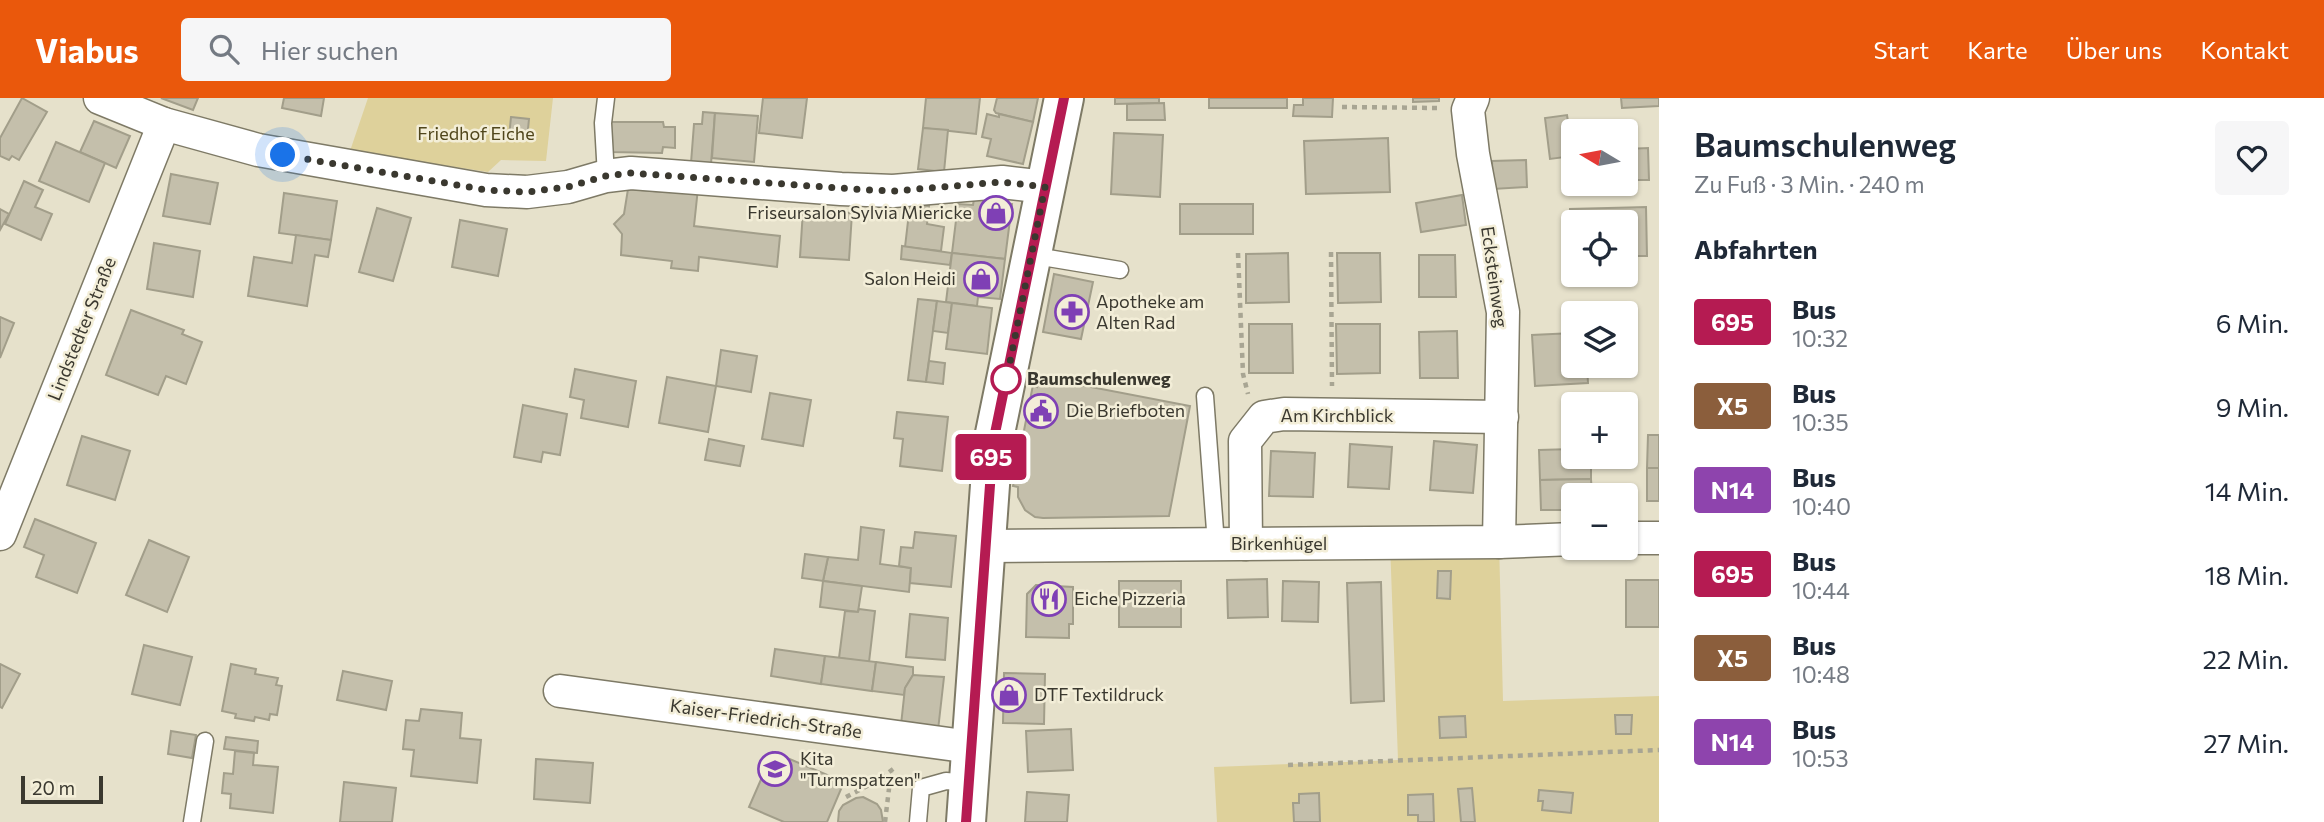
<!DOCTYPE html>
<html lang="de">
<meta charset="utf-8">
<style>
body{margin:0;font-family:Commissioner,sans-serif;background:#f6f6f7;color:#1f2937;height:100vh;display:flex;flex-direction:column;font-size:26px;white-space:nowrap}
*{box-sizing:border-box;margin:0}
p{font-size:23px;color:#747a83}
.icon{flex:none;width:38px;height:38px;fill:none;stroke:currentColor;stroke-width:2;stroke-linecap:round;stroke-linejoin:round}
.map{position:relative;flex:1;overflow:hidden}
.sheet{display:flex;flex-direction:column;background:#fff;width:665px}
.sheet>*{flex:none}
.badge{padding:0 14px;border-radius:5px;font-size:24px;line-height:46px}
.needle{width:46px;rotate:280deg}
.controls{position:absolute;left:1561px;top:21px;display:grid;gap:14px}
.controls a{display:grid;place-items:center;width:77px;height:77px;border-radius:7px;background:#fff;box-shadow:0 2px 5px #0004;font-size:35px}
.scale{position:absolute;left:21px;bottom:18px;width:82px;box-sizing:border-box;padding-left:7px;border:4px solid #3a382f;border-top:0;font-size:19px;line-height:24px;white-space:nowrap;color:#3a382f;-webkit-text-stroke:5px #f3eed8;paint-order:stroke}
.you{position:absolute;width:35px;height:35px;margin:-18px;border:5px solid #fff;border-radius:50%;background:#1a73e8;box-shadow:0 0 0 10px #1a73e833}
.map>.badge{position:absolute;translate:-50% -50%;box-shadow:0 0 0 4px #fff}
h2{padding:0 35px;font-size:26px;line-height:63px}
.round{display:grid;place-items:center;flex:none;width:74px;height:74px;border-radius:7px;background:#f6f6f7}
.overview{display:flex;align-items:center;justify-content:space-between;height:119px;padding:0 35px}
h1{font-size:33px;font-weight:600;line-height:52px}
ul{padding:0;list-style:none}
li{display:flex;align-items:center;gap:21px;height:84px;padding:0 35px}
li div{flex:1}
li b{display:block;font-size:26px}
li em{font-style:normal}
li .badge{min-width:77px;font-weight:700;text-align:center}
header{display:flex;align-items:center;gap:42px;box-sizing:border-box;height:98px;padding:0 35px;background:#ea580c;color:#fff}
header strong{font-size:33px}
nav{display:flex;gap:38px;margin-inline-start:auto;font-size:24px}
.search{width:490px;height:63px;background:#f6f6f7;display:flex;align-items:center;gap:18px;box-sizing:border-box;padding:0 24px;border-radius:7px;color:#747a83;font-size:26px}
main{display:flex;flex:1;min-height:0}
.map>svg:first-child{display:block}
.green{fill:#ded19b}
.building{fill:#c4bfab;stroke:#a29e8a;stroke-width:2}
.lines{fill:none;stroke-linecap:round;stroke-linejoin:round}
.service-casing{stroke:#7e7a66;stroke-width:19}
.minor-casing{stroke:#7e7a66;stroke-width:35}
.tertiary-casing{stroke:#7e7a66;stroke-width:42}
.path{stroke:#a8a593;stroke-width:4.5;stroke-dasharray:5 5;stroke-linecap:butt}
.service{stroke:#fff;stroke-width:16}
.minor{stroke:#fff;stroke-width:32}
.tertiary{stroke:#fff;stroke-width:38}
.line-casing{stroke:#fff;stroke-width:16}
.line{stroke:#b51b52;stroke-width:10}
.walk{stroke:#3a382f;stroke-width:7;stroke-dasharray:0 12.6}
.stop-dot{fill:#fff;stroke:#b51b52;stroke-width:3.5}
.labels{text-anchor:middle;stroke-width:5;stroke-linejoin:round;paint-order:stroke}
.park-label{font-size:18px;fill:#50461b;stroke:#f3eed8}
.poi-label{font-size:18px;fill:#3a382f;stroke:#f3eed8;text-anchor:start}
.street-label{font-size:18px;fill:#3a382f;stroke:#f3eed8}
.stop-label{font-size:18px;font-weight:bold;fill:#3a382f;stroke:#f3eed8;text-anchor:start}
</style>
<header>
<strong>Viabus</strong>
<div class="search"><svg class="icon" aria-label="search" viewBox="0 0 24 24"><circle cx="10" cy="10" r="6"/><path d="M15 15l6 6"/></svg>Hier suchen</div>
<nav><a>Start</a><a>Karte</a><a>Über uns</a><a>Kontakt</a></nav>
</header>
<main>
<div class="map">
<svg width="1659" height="724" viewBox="0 0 1659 724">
<rect width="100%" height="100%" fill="#e6e1cb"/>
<g class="green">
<polygon points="368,0 553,0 546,63 501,62 488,74 350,53"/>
<polygon points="1499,444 1503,603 1659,598 1659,724 1217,724 1214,669 1398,662 1390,445"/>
</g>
<g class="building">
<polygon points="22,0 47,14 19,62 12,58 9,62 0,58 0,40"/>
<polygon points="161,0 198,0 193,12"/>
<polygon points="284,0 324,0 321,18 282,10"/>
<polygon points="763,0 807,0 802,40 759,35"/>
<polygon points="926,0 980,0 976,36 923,30"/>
<polygon points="997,0 1038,0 1033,24 996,15 994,12"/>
<polygon points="1115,0 1159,0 1159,5 1115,6"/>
<rect x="1209" y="0" width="78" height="10"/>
<polygon points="1303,0 1333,0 1332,19 1293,18 1294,7 1303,7"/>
<polygon points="1413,0 1439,0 1439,3 1413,4"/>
<polygon points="1621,0 1659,0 1659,8 1622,10"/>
<polygon points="1164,5 1165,22 1127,22 1127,6"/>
<polygon points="703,14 715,15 711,66 691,65 694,26 702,26"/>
<polygon points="715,15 758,18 754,64 712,60"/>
<polygon points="987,16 999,19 999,16 1033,24 1023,66 987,58 991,41 982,39"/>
<polygon points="1567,17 1573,58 1550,61 1545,20"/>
<polygon points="511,19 529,21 527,41 509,39"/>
<polygon points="94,23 130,38 116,70 80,54"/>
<polygon points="1617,23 1634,23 1634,40 1626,40 1626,33 1617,33"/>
<polygon points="610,24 663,24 664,29 675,29 675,50 663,49 662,55 610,54"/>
<polygon points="923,30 948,32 944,74 918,71"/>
<polygon points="1114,35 1163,37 1160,99 1111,96"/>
<polygon points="1388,40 1390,94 1306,96 1304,43"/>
<polygon points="56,44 105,65 89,104 39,83"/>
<polygon points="1648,50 1649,82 1626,82 1626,51"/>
<polygon points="1526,62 1527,89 1493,91 1492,63"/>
<polygon points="171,76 218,85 210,126 163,118"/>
<polygon points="24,83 43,92 35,109 52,116 41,142 5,126"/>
<polygon points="665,88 698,90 694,128 780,138 777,169 699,159 698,173 671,170 672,163 621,157 622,136 614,126 624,116 628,91 664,94"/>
<polygon points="284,95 337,103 331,142 279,135"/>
<polygon points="1462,97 1466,127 1421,134 1416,105"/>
<polygon points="974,101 1012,106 1005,161 952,155 958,106 973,107"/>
<polygon points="910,106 929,108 927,126 944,129 941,153 905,149"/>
<rect x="1180" y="106" width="73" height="30"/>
<polygon points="1646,109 1647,158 1626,158 1626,124 1573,124 1573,159 1570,159 1570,111"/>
<polygon points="377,110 411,120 393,183 359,174"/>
<polygon points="0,111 9,116 0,132"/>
<polygon points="803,112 852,115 849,162 800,159"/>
<polygon points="460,122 507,131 498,178 452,169"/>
<polygon points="296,137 331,142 328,159 315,157 307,208 248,198 254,159 292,165"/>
<polygon points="154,145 200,153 193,199 147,191"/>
<polygon points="902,148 952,155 950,167 901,161"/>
<polygon points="952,155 1005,161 1000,201 978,199 977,208 946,204"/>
<polygon points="1288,155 1289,204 1246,205 1246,156"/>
<polygon points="1337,155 1380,155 1381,204 1338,205"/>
<polygon points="1419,157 1455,157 1456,199 1419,199"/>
<polygon points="1054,176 1093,184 1081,241 1043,234"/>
<polygon points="918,201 937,203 926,284 908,282"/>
<polygon points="937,203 952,205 948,235 933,233"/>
<polygon points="952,205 992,210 987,256 946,251"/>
<polygon points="131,212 184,232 182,236 202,244 186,286 166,278 158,297 106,277"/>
<polygon points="0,219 14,225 0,260"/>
<polygon points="1249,226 1292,226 1293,275 1249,275"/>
<polygon points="1336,226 1380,226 1380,275 1337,276"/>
<polygon points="1457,233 1458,280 1420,280 1419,234"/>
<polygon points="1573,235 1573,268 1587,268 1588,285 1535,288 1532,237"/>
<polygon points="721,252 757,258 751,294 716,288"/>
<polygon points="929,263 945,265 943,286 926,284"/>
<polygon points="575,271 636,283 628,329 581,320 584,302 570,299"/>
<polygon points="667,279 716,288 708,334 659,325"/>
<polygon points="1039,279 1190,308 1169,418 1043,420 1035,419 1025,412 1018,399 1018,389 1013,388 1033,287 1037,289"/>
<polygon points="770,295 811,302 803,348 762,341"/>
<polygon points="523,307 567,316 560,357 543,354 541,364 514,359"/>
<polygon points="897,314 948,319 942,373 900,368 903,341 894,340"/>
<polygon points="1648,337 1659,337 1659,370 1647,370"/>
<polygon points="82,338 130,353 115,402 67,387"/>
<polygon points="709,341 744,348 740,368 705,362"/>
<polygon points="1434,343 1477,347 1473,395 1430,392"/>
<polygon points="1350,346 1392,349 1389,391 1348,389"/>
<polygon points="1573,351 1573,359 1591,359 1591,381 1540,382 1539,352"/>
<polygon points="1271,353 1315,355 1313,399 1269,398"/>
<rect x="1647" y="370" width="12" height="33"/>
<polygon points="1591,381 1592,397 1573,397 1573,412 1541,412 1540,382"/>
<polygon points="35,421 96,445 77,495 36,479 44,457 24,449"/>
<polygon points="861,429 884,432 880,466 911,470 909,494 823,483 828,459 858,462"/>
<polygon points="915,434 956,438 951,489 910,485 911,470 899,468 901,449 913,450"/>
<polygon points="149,442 189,459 167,514 126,497"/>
<polygon points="805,456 828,459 823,483 802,480"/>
<polygon points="1438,473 1451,473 1450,501 1437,500"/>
<polygon points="1267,481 1268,519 1228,520 1227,482"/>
<rect x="1626" y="482" width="33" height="47"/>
<polygon points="823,483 862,488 858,514 820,509"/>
<rect x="1119" y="483" width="62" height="46"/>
<polygon points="1283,483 1319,484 1318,524 1282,523"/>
<polygon points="1381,484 1384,603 1351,605 1347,485"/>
<polygon points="1036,487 1073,489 1073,526 1069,526 1069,540 1026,539 1027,496"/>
<polygon points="859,511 875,513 869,564 839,560 845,513 858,514"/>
<polygon points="910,516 948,520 945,562 906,559"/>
<polygon points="144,547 192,559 180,607 132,596"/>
<polygon points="775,551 825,558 821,586 771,578"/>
<polygon points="825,558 876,564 872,593 821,586"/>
<polygon points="876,564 913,569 913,577 905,590 904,597 872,593"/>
<polygon points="0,566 20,576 2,610 0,609"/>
<polygon points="231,566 256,571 255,576 278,580 276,587 282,588 277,617 270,616 269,622 255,619 254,623 235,620 236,616 222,613"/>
<polygon points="343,573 392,583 386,612 337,602"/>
<polygon points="1004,575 1045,576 1044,626 1003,625"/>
<polygon points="913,577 944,579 938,632 901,627 905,590"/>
<polygon points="421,611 462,615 460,640 481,642 477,685 411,678 414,652 403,651 406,622 419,623"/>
<polygon points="1615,617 1632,617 1631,636 1616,636"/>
<polygon points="1465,618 1466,639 1440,640 1439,619"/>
<polygon points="1071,631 1073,672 1028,674 1026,633"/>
<polygon points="171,633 196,637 192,660 168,656"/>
<polygon points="226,639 258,643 257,655 224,651"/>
<polygon points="235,653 254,655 253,667 278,669 273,715 230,710 231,696 222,695 224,675 233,676"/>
<polygon points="773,654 844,684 827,724 784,724 749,709"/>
<polygon points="536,661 593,665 590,705 534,701"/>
<polygon points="344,684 396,690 392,724 340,724"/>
<polygon points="1472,690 1475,724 1461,724 1458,691"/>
<polygon points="1539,692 1573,695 1571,715 1542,712 1543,703 1538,703"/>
<polygon points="1027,694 1069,697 1067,724 1025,724"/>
<polygon points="1319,695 1320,724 1294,724 1293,705 1299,705 1299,696"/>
<polygon points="1433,696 1434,724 1418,724 1418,717 1408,717 1408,697"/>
<polygon points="863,699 877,706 881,712 883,724 838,724 839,713 843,707 856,700"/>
</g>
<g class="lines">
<g class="service-casing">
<g id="service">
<polyline points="606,78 603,25 606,0"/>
<polyline points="1030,157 1120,172"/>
<polyline points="1205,298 1216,446"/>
<polyline points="192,724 205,643"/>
<polyline points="918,724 921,690 946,683 969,685"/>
</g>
</g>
<g class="minor-casing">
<g id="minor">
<polyline points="100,0 164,26 258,52 486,92 527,94 568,89 606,78 631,75 841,91 893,93 1002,84 1045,89"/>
<polyline points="1473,0 1468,12 1473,56 1503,214 1499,444"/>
<polyline points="0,436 164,26"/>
<polyline points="1626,440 1659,440"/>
<polyline points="1246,446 1245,343 1264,319 1284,316 1502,319"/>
<polyline points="985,448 1499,444 1573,441"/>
<polyline points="560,593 971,649"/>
</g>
</g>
<g class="tertiary-casing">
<polyline id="tertiary" points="966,724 993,345 1064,0"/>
</g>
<g class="path">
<polyline points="1342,9 1439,10"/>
<polyline points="1331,154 1332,288"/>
<polyline points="1238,155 1243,276 1248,296"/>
<polyline points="1288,667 1659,652"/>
<polyline points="846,699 877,683 897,668"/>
<polyline points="885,724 891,674"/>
</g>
<use href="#service" class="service"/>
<use href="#minor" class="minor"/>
<use href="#tertiary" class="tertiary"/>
</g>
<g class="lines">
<g class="line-casing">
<polyline id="line" points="966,724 993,345 1064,0"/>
</g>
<use href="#line" class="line"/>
<polyline class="walk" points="283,57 486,92 527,94 568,89 606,78 631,75 867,92 894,93 1002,84 1045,89 1006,284 1006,281"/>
</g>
<defs>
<g id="shop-ring" transform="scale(1.75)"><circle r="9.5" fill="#f3eed8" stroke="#7f40b5" stroke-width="1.5"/><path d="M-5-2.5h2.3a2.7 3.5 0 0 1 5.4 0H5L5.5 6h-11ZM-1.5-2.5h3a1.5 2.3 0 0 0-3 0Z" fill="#7f40b5"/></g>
<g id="pharmacy-ring" transform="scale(1.75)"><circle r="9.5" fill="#f3eed8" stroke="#7f40b5" stroke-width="1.5"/><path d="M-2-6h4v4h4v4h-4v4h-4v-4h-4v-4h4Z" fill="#7f40b5"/></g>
<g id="civic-ring" transform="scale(1.75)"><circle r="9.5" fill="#f3eed8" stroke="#7f40b5" stroke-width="1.5"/><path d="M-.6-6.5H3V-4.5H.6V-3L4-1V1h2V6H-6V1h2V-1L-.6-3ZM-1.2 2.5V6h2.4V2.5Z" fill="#7f40b5"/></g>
<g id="restaurant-ring" transform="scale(1.75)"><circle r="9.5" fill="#f3eed8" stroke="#7f40b5" stroke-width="1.5"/><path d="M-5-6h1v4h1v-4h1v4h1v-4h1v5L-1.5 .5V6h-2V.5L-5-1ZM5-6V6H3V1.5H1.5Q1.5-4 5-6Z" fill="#7f40b5"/></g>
<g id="school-ring" transform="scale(1.75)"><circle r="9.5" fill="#f3eed8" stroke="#7f40b5" stroke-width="1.5"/><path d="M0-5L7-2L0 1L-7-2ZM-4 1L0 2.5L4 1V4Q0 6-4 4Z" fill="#7f40b5"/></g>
</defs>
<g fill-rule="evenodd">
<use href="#shop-ring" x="996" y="115"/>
<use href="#shop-ring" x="981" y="181"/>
<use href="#pharmacy-ring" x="1072" y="214"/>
<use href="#civic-ring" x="1041" y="313"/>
<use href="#restaurant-ring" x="1049" y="501"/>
<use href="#shop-ring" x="1009" y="597"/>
<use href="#school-ring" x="775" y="671"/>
</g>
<circle class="stop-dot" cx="1006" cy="281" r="14"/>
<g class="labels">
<g class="park-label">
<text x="476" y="42">Friedhof Eiche</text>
</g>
<g class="poi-label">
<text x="972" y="121" text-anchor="end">Friseursalon Sylvia Miericke</text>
<text x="956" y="187" text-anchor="end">Salon Heidi</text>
<text x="1096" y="210">Apotheke am<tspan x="1096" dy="21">Alten Rad</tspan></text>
<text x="1066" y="319">Die Briefboten</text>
<text x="1074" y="507">Eiche Pizzeria</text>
<text x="1034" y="603">DTF Textildruck</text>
<text x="800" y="667">Kita<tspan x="800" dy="21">"Turmspatzen"</tspan></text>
</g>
<g class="street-label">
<text transform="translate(1494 179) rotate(82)" y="6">Ecksteinweg</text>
<text transform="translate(82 231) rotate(-68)" y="6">Lindstedter Straße</text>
<text x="1337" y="324">Am Kirchblick</text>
<text x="1279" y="452">Birkenhügel</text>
<text transform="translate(766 621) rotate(8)" y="6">Kaiser-Friedrich-Straße</text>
</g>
<g class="stop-label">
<text x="1027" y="287">Baumschulenweg</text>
</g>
</g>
</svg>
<div class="controls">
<a><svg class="needle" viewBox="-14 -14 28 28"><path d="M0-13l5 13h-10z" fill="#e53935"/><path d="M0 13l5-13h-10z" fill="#747a83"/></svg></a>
<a><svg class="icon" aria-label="locate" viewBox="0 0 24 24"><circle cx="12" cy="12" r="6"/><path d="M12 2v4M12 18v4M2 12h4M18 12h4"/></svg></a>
<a><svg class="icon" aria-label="layers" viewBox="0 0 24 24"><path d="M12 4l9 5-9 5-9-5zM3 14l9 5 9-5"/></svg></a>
<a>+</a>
<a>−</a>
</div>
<div class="scale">20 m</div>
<div class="you" style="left:283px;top:57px"></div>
<b class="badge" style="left:991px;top:359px;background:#b51b52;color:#fff">695</b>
</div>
<section class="sheet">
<div class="overview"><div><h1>Baumschulenweg</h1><p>Zu Fuß · 3 Min. · 240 m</p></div><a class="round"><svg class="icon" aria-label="heart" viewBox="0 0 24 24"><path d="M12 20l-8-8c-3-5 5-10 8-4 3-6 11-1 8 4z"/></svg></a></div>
<h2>Abfahrten</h2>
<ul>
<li><span class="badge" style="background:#b51b52;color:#fff">695</span><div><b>Bus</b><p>10:32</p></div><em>6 Min.</em></li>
<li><span class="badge" style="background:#8b5e3c;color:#fff">X5</span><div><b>Bus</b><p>10:35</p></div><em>9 Min.</em></li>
<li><span class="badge" style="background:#8e44ad;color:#fff">N14</span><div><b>Bus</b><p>10:40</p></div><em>14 Min.</em></li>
<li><span class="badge" style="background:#b51b52;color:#fff">695</span><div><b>Bus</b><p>10:44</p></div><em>18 Min.</em></li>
<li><span class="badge" style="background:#8b5e3c;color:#fff">X5</span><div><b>Bus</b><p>10:48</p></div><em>22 Min.</em></li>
<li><span class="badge" style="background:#8e44ad;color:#fff">N14</span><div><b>Bus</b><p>10:53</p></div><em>27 Min.</em></li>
</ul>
</section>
</main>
